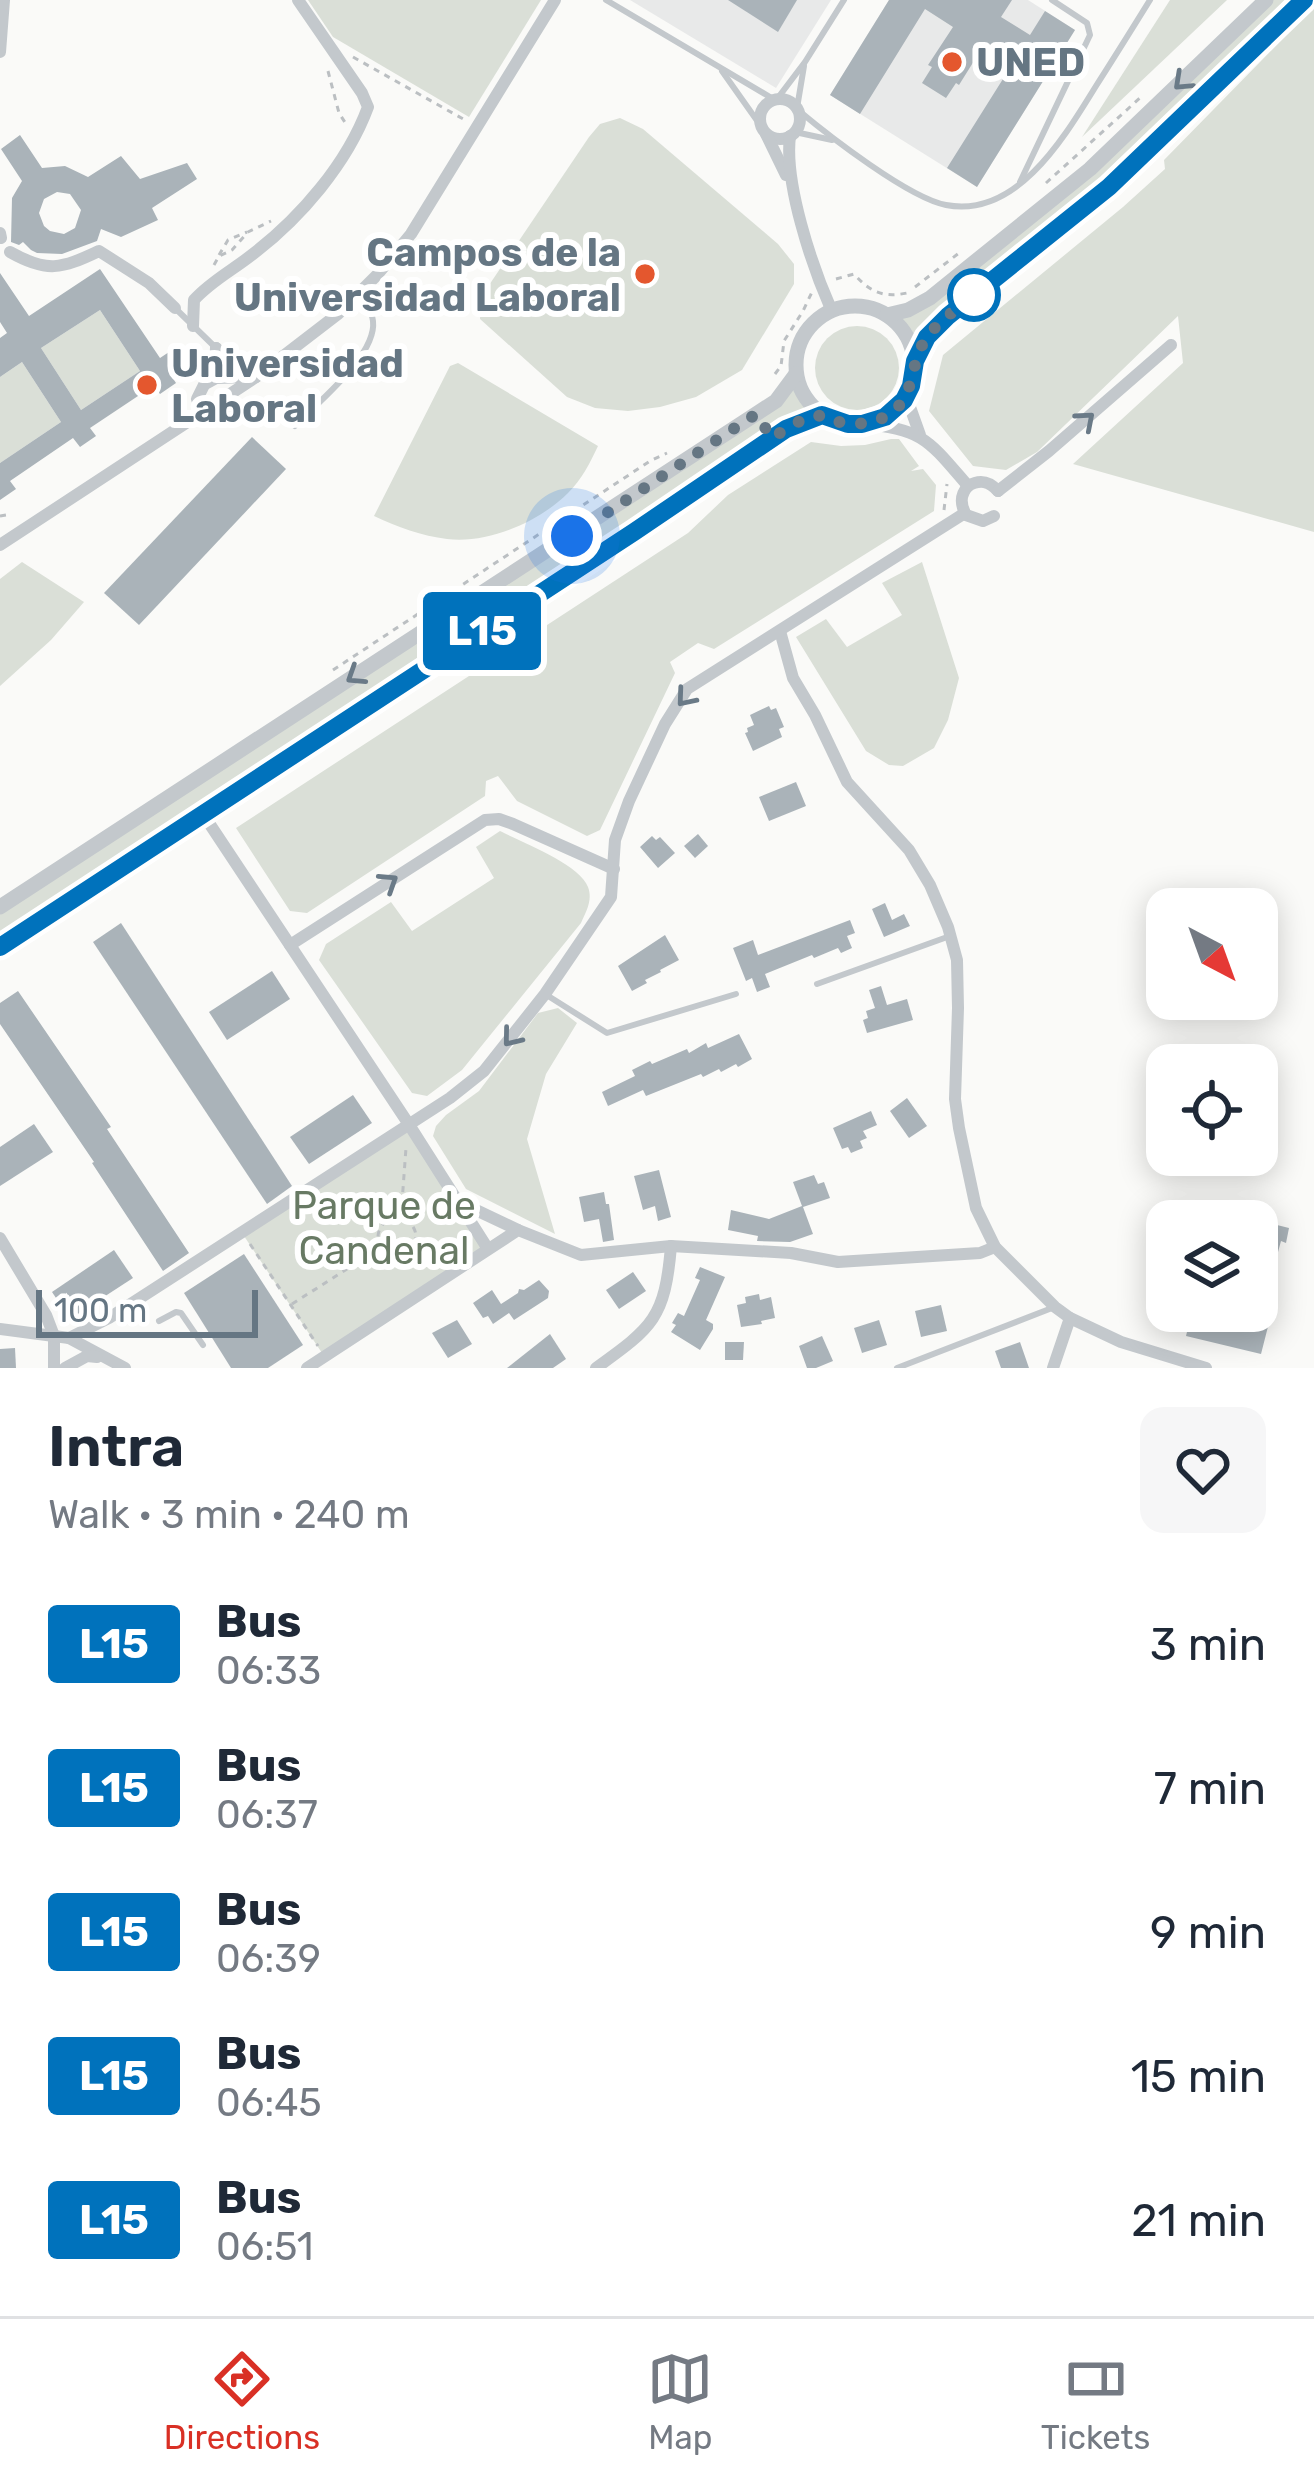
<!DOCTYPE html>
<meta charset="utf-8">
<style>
body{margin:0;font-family:Rubik,sans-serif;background:#f6f6f7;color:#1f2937;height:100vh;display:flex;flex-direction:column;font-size:45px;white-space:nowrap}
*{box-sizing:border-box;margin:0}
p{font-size:39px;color:#747a83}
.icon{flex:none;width:66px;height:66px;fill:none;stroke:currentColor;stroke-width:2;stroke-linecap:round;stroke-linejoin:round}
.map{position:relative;height:1368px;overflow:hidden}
.details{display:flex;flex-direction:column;background:#fff;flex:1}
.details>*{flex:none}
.badge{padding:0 24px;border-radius:9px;font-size:42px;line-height:78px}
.needle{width:78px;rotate:139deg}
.buttons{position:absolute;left:1146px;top:888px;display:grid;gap:24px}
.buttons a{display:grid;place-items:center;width:132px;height:132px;border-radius:24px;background:#fff;box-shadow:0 6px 30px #0003;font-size:60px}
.scale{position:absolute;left:36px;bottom:30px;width:222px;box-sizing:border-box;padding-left:12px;border:6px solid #657683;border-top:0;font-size:33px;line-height:42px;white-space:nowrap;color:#657683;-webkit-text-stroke:9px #fff;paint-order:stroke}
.you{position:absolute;width:60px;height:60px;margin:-30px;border:9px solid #fff;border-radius:50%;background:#1a73e8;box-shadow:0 0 0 18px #1a73e833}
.map>.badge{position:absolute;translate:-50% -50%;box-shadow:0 0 0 6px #fff}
.round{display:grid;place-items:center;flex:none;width:126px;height:126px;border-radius:24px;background:#f6f6f7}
.headline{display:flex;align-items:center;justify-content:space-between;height:204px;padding:0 48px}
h1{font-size:57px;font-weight:600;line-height:90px}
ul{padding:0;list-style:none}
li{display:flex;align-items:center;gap:36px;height:144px;padding:0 48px}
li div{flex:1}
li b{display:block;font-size:45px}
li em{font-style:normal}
li .badge{min-width:132px;font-weight:700;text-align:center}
.tabs{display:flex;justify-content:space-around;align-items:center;height:168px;border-top:3px solid #e0e1e3;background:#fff;font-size:33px;color:#747a83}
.tabs a{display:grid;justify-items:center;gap:6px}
.tabs .on{color:#d93025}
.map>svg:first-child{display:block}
.built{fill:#e8e9e9}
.green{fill:#dadfd7}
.building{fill:#aab3b9;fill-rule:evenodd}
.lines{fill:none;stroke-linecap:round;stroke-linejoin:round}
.path{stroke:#bbbfc2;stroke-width:3;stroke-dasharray:6 6;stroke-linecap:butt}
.service{stroke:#c3c8cc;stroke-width:6}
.minor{stroke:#c3c8cc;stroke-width:12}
.tertiary{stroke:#c3c8cc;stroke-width:15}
.oneway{stroke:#6a7a87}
.line-casing{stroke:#fff;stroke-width:27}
.line{stroke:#0072bc;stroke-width:18}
.walk{stroke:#657683;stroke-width:12;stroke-dasharray:0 21.6}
.poi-dot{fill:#e4572e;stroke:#fff;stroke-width:4.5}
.stop-dot{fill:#fff;stroke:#0072bc;stroke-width:6}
.labels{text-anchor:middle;stroke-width:12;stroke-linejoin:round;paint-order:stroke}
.poi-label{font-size:39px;font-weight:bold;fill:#657683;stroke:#fff;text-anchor:start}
.park-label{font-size:39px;fill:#687a64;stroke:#fff}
</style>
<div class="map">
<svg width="1314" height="1368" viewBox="0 0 1314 1368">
<rect width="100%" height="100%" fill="#fafaf8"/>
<g class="built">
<polygon points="630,0 831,0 776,88"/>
<polygon points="889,0 1028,0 1075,30 977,187 830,95"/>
</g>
<g class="green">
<polygon points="308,0 541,0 469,117 333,37"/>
<polygon points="1170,0 1227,0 1082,137"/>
<polygon points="1266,0 1304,0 1232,72 948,316 915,361 909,340 887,315 909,310 1090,169"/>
<polygon points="1314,7 1314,532 1073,464 1183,363 1178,316 1037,452 1006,470 973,466 929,411 943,355 1123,207 1165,169 1164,160"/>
<polygon points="620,118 643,129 778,244 794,264 794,284 742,370 696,397 660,407 628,411 595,408 567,397 480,319 481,297 589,137 600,124"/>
<polygon points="100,310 140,371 81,410 41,348"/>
<circle cx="857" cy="368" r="42"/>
<polygon points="22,362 61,422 0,463 0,377"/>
<path d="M458,363l140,83c-8,17 -16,33 -30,47 -29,29 -80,51 -121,46 -25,-3 -50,-12 -73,-23l76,-150z"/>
<path d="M796,374c4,18 12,29 26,41l-16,5 -806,527v-40l756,-493z"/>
<polygon points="891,439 899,439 919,466 911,471 923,469 936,485 934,511 714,649 698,643 670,662 675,673 600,830 587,836 517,801 498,776 486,781 485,796 307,913 290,911 236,828 688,533 728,495 811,442 841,446 865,445"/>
<polygon points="22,562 84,602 51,640 0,686 0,579"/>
<polygon points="922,562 959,678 948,720 934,748 903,766 889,765 866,751 796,637 826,619 847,647 902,615 882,583"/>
<path d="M500,831c21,11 80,33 88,56 5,13 -2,25 -7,36l-119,147 -35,26 -15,-3 -93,-133 7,-16 65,-42 21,29 82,-53 -18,-31z"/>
<polygon points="558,1008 577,1023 546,1074 527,1139 555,1234 466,1189 433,1136 436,1126 446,1115 479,1091 538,1013"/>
<polygon points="408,1123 488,1249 324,1356 242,1233"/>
</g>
<g class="building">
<polygon points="728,0 797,0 778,32"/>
<polygon points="889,0 1012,0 1001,17 1030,35 1045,11 1075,30 977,187 947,168 1013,63 984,45 959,85 956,83 946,98 922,83 932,67 928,65 953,27 925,9 860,114 830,95"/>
<path d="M20,135l22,33 23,-2 23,11 33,-21 19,23 47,-16 10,16 -45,29 6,12 -37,17 -20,-8 -4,12 -35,13 -25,-1 -6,-3 -8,-8 -4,3 -8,-3 1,-44 10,-17 -21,-32zM57,192l13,2 11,16 -6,18 -11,6 -14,-3 -6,-5 -5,-13 5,-14z"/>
<path d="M100,269l60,89 21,-14 11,16 -22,14 6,9 -16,11 -7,-8 -63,42 6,8 -16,11 -7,-9 -63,43 6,8 -16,11v-37l61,-41 -39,-60 -22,15v-39l7,-5 -7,-11v-49l29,43zM100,310l40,61 -59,39 -40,-62z"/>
<polygon points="252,437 286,469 139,625 104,593"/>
<polygon points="769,706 771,710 776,708 784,727 779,729 782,737 753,751 745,733 748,732 747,728 754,725 750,715"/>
<polygon points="796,782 806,806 769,821 759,797"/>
<polygon points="698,834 708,846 695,858 684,846"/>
<polygon points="652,836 656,840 660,837 675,853 658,868 640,847"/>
<polygon points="885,903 892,920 904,914 910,926 884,937 872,909"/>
<polygon points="850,920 855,933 847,936 852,948 841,953 838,948 814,958 812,955 765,974 770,987 757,992 752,978 746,981 733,948 753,940 758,955"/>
<polygon points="121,923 292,1186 267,1204 93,942"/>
<polygon points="665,935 679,960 660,970 661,972 645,980 647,983 632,991 618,966"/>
<polygon points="272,971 290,999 227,1040 209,1012"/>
<polygon points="881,986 887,1005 907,999 913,1020 867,1033 863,1020 868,1018 866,1011 875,1008 869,990"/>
<polygon points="18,991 111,1127 107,1129 189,1253 163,1271 92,1163 94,1162 0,1024 0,1003"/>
<polygon points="739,1034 752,1059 738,1067 736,1064 721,1072 719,1069 703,1077 701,1074 646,1096 643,1090 608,1106 602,1092 635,1076 632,1070 650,1061 652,1064 687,1049 689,1053 706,1043 708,1048"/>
<polygon points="353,1095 372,1123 309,1164 290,1137"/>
<polygon points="907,1098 927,1126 909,1138 890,1111"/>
<polygon points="871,1111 877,1125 863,1131 867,1138 860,1141 863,1148 851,1153 848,1147 842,1149 833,1128"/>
<polygon points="34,1124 53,1152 0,1186 0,1147"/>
<polygon points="659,1170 671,1217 658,1221 655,1206 643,1210 634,1176"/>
<polygon points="814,1175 818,1184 824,1182 830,1198 803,1207 813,1234 790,1242 757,1241 758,1236 728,1230 731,1210 769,1219 802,1206 793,1182"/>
<polygon points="604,1192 606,1204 609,1204 614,1240 603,1242 599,1219 584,1222 579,1197"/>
<polygon points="1257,1220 1289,1228 1286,1243 1281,1241 1271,1278 1257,1274"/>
<polygon points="114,1250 133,1278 70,1319 52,1292"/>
<polygon points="244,1254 303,1345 268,1368 231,1368 184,1293"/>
<polygon points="700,1267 725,1277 706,1320 713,1324 713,1329 700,1350 671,1332 676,1325 672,1323 678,1313 684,1316 700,1280 695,1278"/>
<polygon points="633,1272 646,1291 619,1309 606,1290"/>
<polygon points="539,1280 549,1291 548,1298 514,1320 509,1313 493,1324 488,1316 483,1318 473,1303 492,1290 501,1304 518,1293 519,1289 524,1290"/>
<polygon points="759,1294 760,1300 771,1297 775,1318 761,1321 762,1324 741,1327 737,1305 746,1303 745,1297"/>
<polygon points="1257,1303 1273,1307 1261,1354 1186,1336 1192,1311 1257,1311"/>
<polygon points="941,1305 947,1331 921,1337 915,1311"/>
<polygon points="457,1320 472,1344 448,1358 432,1333"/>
<polygon points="879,1320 887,1345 862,1353 854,1328"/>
<polygon points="550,1334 566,1359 553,1368 507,1368"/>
<polygon points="822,1336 833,1361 816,1368 807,1368 799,1346"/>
<polygon points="725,1342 744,1342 743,1360 725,1360"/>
<polygon points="1020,1342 1029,1368 1001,1368 995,1351"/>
<polygon points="15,1348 16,1368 0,1368 0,1349"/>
</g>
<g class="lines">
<g class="path">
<polyline points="353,57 465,120"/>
<polyline points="328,71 339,113 346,124"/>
<polyline points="1046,183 1141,97"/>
<polyline points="219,255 228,240 247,232"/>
<polyline points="214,265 219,256 232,250 248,232 271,221"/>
<path d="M836,279l18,-5c16,18 29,24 53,19"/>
<polyline points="915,287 959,253"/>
<polyline points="775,374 781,366 784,341 803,311 812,292"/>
<polyline points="833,427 853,430"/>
<polyline points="944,510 947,484"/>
<polyline points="0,516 6,515"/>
<polyline points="333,670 650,461 667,453"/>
<polyline points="401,1216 406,1148"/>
<circle cx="397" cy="1237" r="19"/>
<polyline points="417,1241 467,1246"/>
<polyline points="250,1244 318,1346"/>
<polyline points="292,1304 380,1248"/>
</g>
<g class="service">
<polyline points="606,0 775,100"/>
<polyline points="722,71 763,129"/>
<polyline points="777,99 805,62 844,0"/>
<polyline points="797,108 804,66"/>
<path d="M798,110c31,26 111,88 148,95 71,14 119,-69 150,-119 18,-28 36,-57 54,-86"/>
<polyline points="795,132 832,140"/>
<polyline points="1020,182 1090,35 1087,23 1052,0"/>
<polyline points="177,310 215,347"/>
<path d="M295,426c23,-24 82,-71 78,-105 -1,-9 -7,-19 -10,-27"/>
<polyline points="817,984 950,936"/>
<polyline points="545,994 607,1033 736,994"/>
<polyline points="159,1321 176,1312 181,1313 203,1345"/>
<polyline points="897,1368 1052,1308"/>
</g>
<g class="minor">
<polyline points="0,52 4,0"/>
<circle cx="780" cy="119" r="20"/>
<polyline points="766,134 786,175"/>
<path d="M790,136c-6,47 22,130 41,173"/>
<polyline points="0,233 1,238"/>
<path d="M10,252c37,21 51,17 89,-1l50,32 26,25"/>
<path d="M193,326l1,-26c17,-19 39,-30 59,-46 47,-36 94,-90 115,-147l-6,-14 -64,-93"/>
<polyline points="216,348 235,367 256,377"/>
<polyline points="207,383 216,378 249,377"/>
<polyline points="911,386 910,407 920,435"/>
<polyline points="202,413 197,399 215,363 216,348"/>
<path d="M863,424c60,4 67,18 105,62"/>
<path d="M968,486c-8,9 -8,18 -2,29l17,6 11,-5"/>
<path d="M968,486c12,-7 21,-5 30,5"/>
<polyline points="998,491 1049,451 1171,345"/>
<polyline points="0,545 256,377 338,314 377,275 411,234 555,0"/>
<polyline points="780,631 793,678 815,715 847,782 909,850 930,885 948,927 957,960 958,1008 955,1099 959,1128 976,1208 995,1247 1055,1307 1070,1318 1121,1342 1206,1368"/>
<polyline points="203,814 408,1123 488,1249"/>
<polyline points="290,945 485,820 499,819 513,824 614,869"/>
<polyline points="459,1202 518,1230"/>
<polyline points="0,1238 46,1315 54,1336 54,1368"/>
<polyline points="0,1329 69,1338 125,1368"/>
<polyline points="69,1338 109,1318 450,1098 484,1071 545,994 611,897 615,840 629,801 665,724 687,689 965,513"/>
<polyline points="65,1368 87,1356 97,1357"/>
<polyline points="307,1368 518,1230 581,1255 671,1246 791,1253 838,1262 980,1253 995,1247"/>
<path d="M596,1368c57,-41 69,-50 75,-122"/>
<polyline points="1053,1368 1070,1318"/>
</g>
<g class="tertiary">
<circle cx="855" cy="365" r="59"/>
<polyline points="887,315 908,310 930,298 1090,169 1266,0"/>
<polyline points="915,361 927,337 948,316 1109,187 1304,0"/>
<polyline points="0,907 756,414 776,401 796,374"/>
<polyline points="0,947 634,532 786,429 822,415"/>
</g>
</g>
<defs><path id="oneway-chevron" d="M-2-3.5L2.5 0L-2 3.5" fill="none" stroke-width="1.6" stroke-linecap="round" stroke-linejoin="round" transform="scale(3)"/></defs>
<g class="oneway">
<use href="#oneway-chevron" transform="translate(1182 82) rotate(137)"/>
<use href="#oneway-chevron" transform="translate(1086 420) rotate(-41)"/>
<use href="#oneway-chevron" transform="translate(355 676) rotate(147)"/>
<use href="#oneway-chevron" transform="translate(685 698) rotate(130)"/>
<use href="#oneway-chevron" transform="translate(389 882) rotate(-33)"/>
<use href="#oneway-chevron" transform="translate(511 1038) rotate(129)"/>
</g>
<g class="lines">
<g class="line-casing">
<polyline id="line" points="0,947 634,532 786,429 822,415 848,424 862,424 885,417 904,400 911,386 915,361 927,337 948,316 1109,187 1304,0"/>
</g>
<use href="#line" class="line"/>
<path class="walk" d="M572,536l184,-122 16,24c13,-8 35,-25 52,-22 3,0 5,3 8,4 18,6 40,5 56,-5 28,-17 21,-50 37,-75 12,-18 33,-32 49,-45"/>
</g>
<g class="poi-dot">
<circle cx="952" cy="62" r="12"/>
<circle cx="645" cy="274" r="12"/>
<circle cx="147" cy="385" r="12"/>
</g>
<circle class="stop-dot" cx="974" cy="295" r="24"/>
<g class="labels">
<g class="poi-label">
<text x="976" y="76">UNED</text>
<text x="621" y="266" text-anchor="end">Campos de la<tspan x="621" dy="45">Universidad Laboral</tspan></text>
<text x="171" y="377">Universidad<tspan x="171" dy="45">Laboral</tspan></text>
</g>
<g class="park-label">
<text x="384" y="1219">Parque de<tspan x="384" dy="45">Candenal</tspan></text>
</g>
</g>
</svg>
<div class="buttons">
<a><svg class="needle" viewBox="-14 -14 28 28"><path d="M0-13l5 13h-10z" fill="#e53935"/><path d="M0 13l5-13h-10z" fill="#747a83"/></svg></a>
<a><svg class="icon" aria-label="locate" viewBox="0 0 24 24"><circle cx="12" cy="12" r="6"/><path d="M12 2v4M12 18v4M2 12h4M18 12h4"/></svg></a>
<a><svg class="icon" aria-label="layers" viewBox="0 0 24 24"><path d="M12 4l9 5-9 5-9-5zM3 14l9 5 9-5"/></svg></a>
</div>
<div class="scale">100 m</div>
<div class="you" style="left:572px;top:536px"></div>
<b class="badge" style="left:482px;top:631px;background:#0072bc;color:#fff">L15</b>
</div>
<section class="details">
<div class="headline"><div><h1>Intra</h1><p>Walk · 3 min · 240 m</p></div><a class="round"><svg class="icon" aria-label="heart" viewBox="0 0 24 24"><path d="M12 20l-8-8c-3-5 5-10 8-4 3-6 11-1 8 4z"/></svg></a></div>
<ul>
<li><span class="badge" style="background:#0072bc;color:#fff">L15</span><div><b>Bus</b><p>06:33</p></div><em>3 min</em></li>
<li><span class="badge" style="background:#0072bc;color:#fff">L15</span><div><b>Bus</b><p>06:37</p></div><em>7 min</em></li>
<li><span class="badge" style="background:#0072bc;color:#fff">L15</span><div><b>Bus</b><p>06:39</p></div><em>9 min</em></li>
<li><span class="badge" style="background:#0072bc;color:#fff">L15</span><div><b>Bus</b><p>06:45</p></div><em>15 min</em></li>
<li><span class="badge" style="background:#0072bc;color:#fff">L15</span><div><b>Bus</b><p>06:51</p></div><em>21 min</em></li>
</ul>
</section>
<nav class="tabs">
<a class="on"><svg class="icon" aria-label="directions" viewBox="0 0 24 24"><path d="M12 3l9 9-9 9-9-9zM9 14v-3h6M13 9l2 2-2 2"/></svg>Directions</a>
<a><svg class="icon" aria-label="map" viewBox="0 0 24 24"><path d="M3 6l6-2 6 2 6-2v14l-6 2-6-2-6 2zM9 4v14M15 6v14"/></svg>Map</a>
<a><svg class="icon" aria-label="tickets" viewBox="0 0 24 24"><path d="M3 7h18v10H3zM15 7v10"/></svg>Tickets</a>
</nav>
